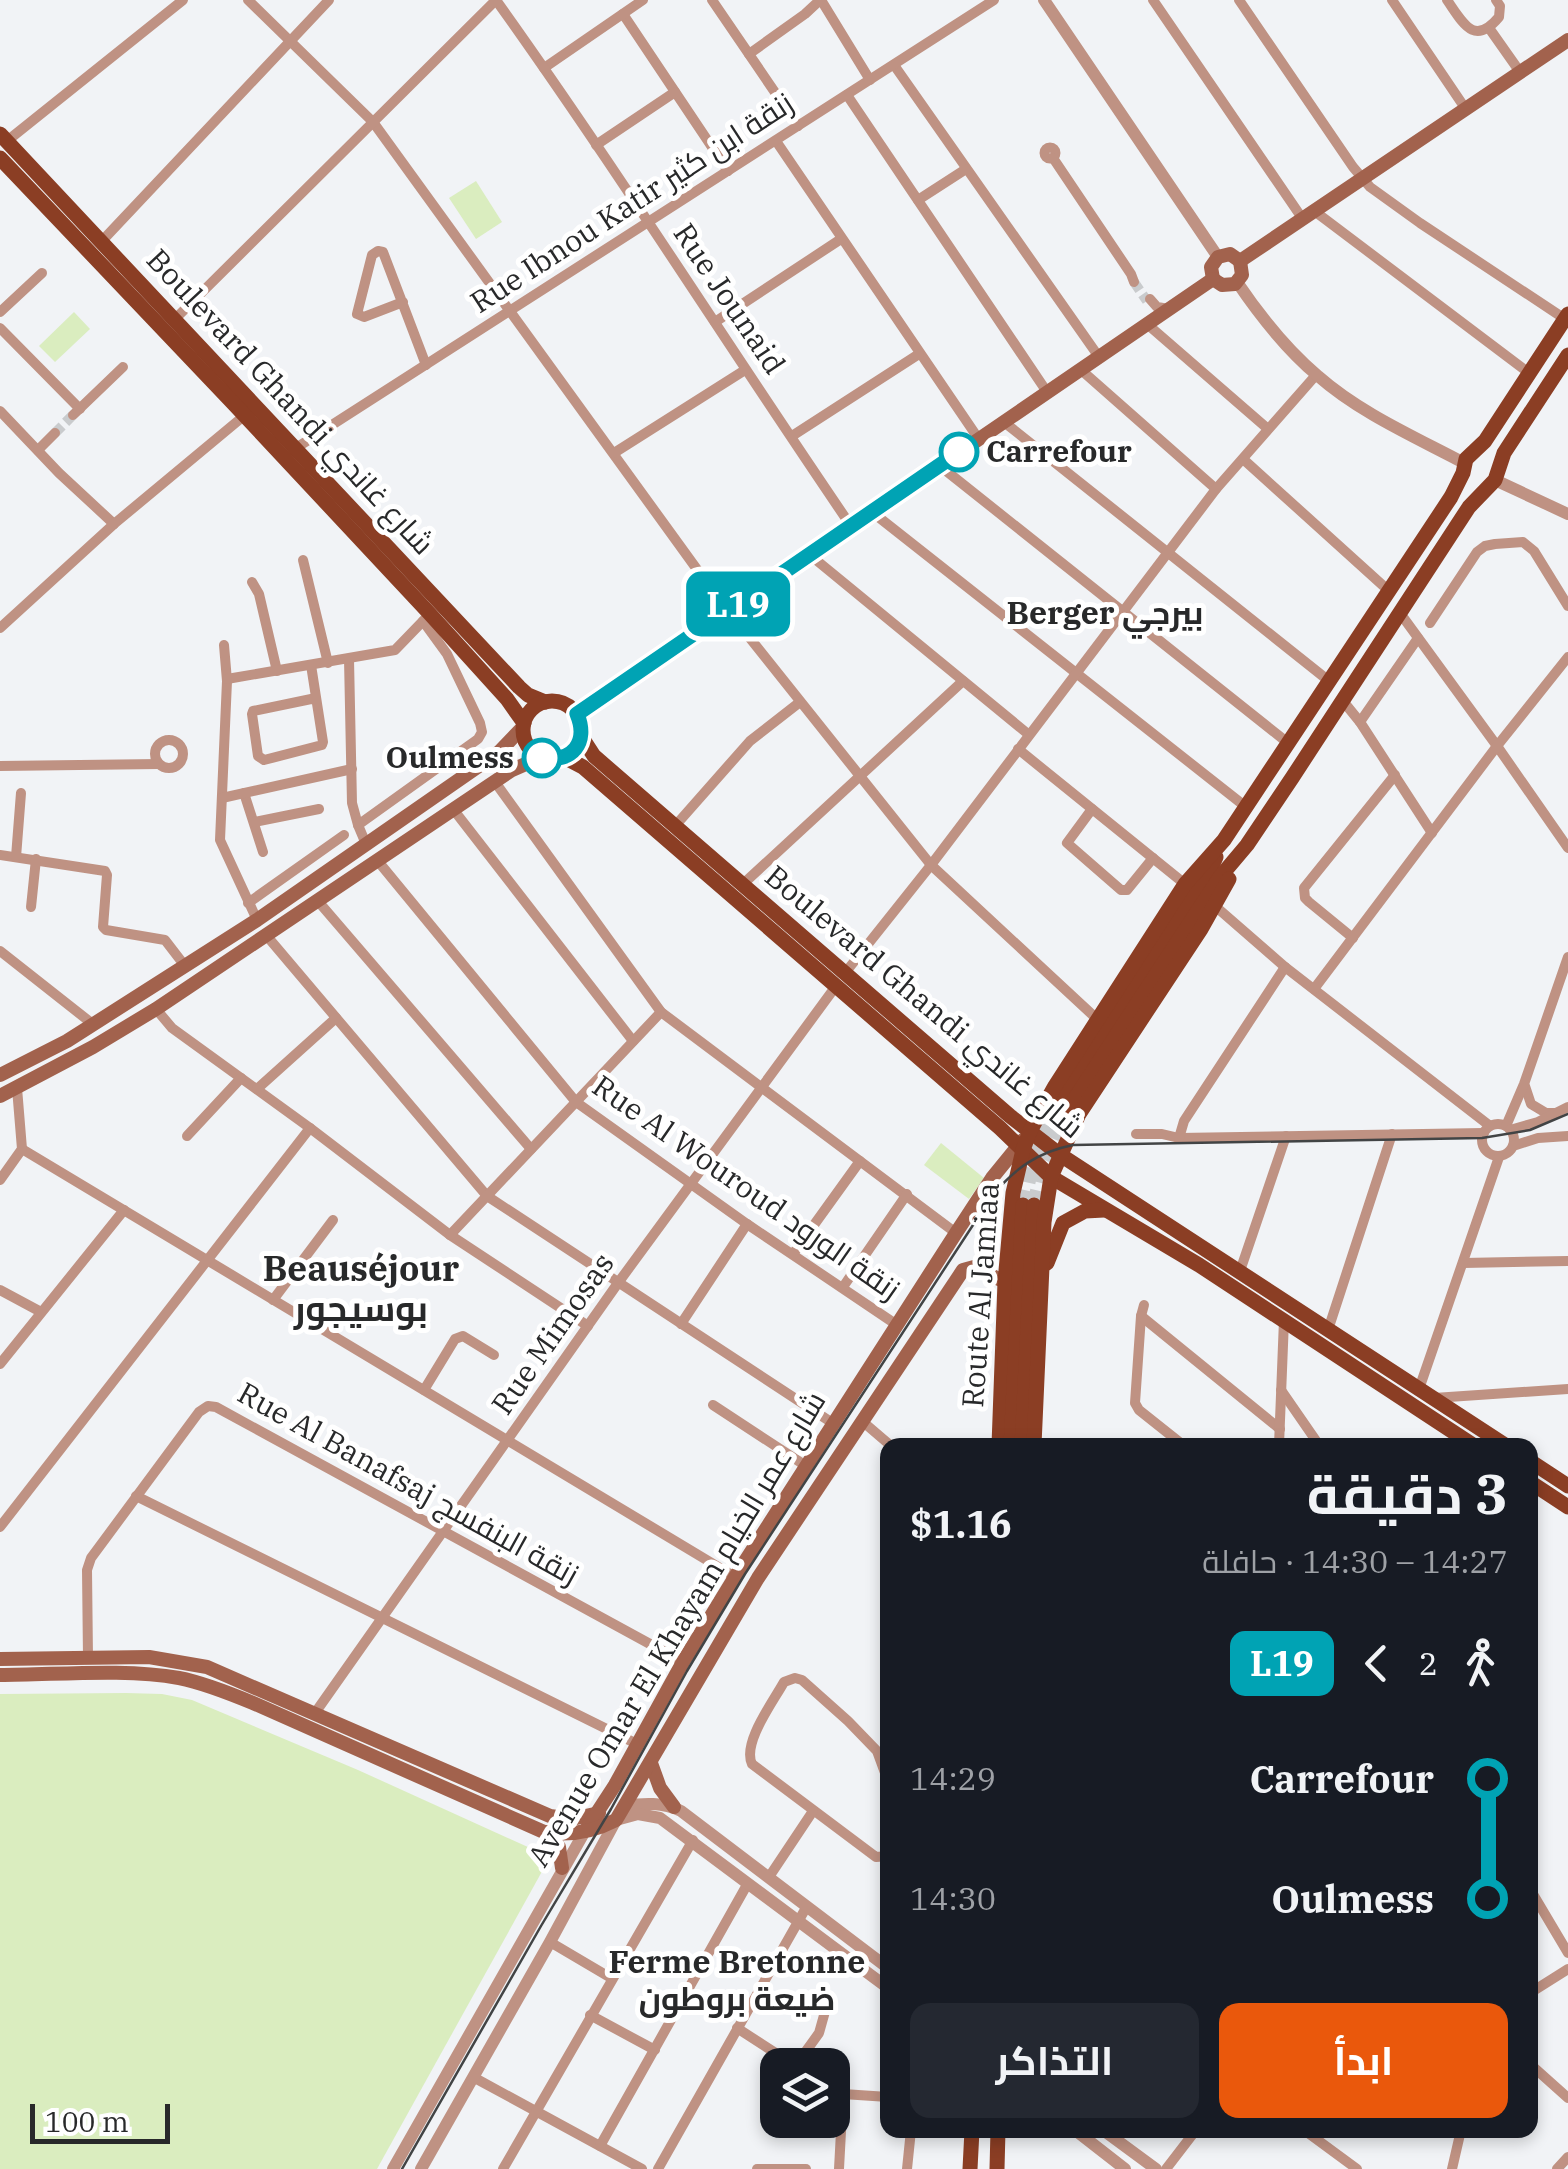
<!DOCTYPE html>
<html lang="ar">
<meta charset="utf-8">
<style>
body{margin:0;font-family:"IBM Plex Serif",Cairo,serif;background:#242831;color:#f1f3f6;direction:rtl;height:100vh;display:flex;flex-direction:column;font-size:38px;white-space:nowrap}
*{box-sizing:border-box;margin:0}
p{font-size:32px;color:#9ea1a6}
.icon{flex:none;width:55px;height:55px;fill:none;stroke:currentColor;stroke-width:2;stroke-linecap:round;stroke-linejoin:round}
.map{position:relative;flex:1;overflow:hidden;direction:ltr}
.panel{position:absolute;left:880px;top:1438px;width:658px;height:700px;display:flex;flex-direction:column;background:#171b24;border-radius:20px;box-shadow:0 5px 15px #0003;direction:rtl}
.panel>*{flex:none}
.badge{padding:0 20px;border-radius:15px;font-size:35px;line-height:65px}
.fabs{position:absolute;left:760px;top:2048px;display:grid;gap:20px}
.fabs a{display:grid;place-items:center;width:90px;height:90px;border-radius:20px;background:#171b24;box-shadow:0 5px 15px #0003;font-size:50px}
.scale{position:absolute;left:30px;bottom:25px;width:140px;box-sizing:border-box;padding-left:10px;border:5px solid #28292a;border-top:0;font-size:28px;line-height:35px;white-space:nowrap;color:#28292a;-webkit-text-stroke:8px #fff;paint-order:stroke}
.map>.badge{position:absolute;translate:-50% -50%;box-shadow:0 0 0 5px #fff}
.legs{display:flex;align-items:center;gap:15px;height:110px;padding:0 30px;font-size:32px}
.legs p{margin-inline-start:auto}
.headline{display:flex;align-items:center;justify-content:space-between;height:170px;padding:0 30px}
h1{font-size:55px;font-weight:700;line-height:75px}
.action{display:flex;gap:20px;margin-top:auto;padding:20px 30px}
.action a{flex:1;height:115px;border-radius:20px;background:#ea580c;color:#fff;font-size:40px;font-weight:700;line-height:115px;text-align:center}
.action a+a{background:#242831;color:#f1f3f6}
ul{padding:0 30px;list-style:none}
li{display:flex;align-items:center;gap:35px;height:120px;font-size:38px}
li i{display:grid;place-items:center;width:15px;height:100%;margin:0 12px;background:currentColor}
li i::after{content:'';width:25px;height:25px;margin:-12px;border:8px solid;border-radius:50%;background:#171b24}
li p{margin-inline-start:auto}
li:first-child i{background:linear-gradient(#0000 50%,currentColor 0)}
li:last-child i{background:linear-gradient(currentColor 50%,#0000 0)}
.map>svg:first-child{display:block}
.green{fill:#daedbf}
.lines{fill:none;stroke-linecap:round;stroke-linejoin:round}
.minor-tunnel{stroke:#c9cbcd;stroke-width:10;stroke-dasharray:10 5;stroke-linecap:butt}
.primary-tunnel{stroke:#c9cbcd;stroke-width:15;stroke-dasharray:15 8;stroke-linecap:butt}
.minor{stroke:#bf9283;stroke-width:10}
.tertiary{stroke:#bf9283;stroke-width:12}
.secondary{stroke:#a2624d;stroke-width:14}
.primary{stroke:#8b3e24;stroke-width:15}
.tram{stroke:#424445;stroke-width:2.5}
.line-1-casing{stroke:#fff;stroke-width:22}
.line-1{stroke:#00a3b4;stroke-width:15}
.stop-1-dot{fill:#fff;stroke:#00a3b4;stroke-width:5}
.labels{text-anchor:middle;stroke-width:10;stroke-linejoin:round;paint-order:stroke}
.street-label{font-size:30px;fill:#28292a;stroke:#fff}
.stop-label{font-size:30px;font-weight:bold;fill:#28292a;stroke:#fff;text-anchor:start}
.neighbourhood-label{font-size:32px;font-weight:bold;fill:#28292a;stroke:#fff}
.quarter-label{font-size:35px;font-weight:bold;fill:#28292a;stroke:#fff}
</style>
<div class="map">
<svg width="1568" height="2169" viewBox="0 0 1568 2169">
<rect width="100%" height="100%" fill="#f1f3f6"/>
<g class="green">
<polygon points="476,181 502,222 476,239 449,198"/>
<polygon points="74,312 90,329 55,362 39,346"/>
<polygon points="941,1143 984,1178 969,1199 924,1165"/>
<polygon points="126,1693 162,1694 192,1700 358,1770 550,1857 377,2169 0,2169 0,1694"/>
</g>
<g class="lines">
<g class="minor-tunnel">
<polyline points="1134,282 1147,301"/>
<polyline points="55,433 73,415"/>
</g>
<g class="primary-tunnel">
<polyline points="1023,1205 1036,1146 1057,1106"/>
<polyline points="1034,1205 1044,1165 1068,1109"/>
</g>
<g class="minor">
<polyline points="248,0 373,122 717,597 931,865 1098,1020"/>
<polyline points="712,0 798,126"/>
<polyline points="821,0 870,80"/>
<polyline points="1153,0 1302,218"/>
<polyline points="1239,0 1353,167 1370,187 1420,223 1565,319"/>
<polyline points="1392,0 1465,108"/>
<path d="M1447,0c16,23 27,47 52,17l1,-11 -4,-6"/>
<polyline points="623,14 728,171"/>
<polyline points="1489,28 1520,72"/>
<polyline points="749,54 805,14 820,0"/>
<polyline points="894,65 1099,357"/>
<polyline points="544,68 643,0"/>
<polyline points="847,95 1047,392"/>
<polyline points="7,141 183,0"/>
<polyline points="776,141 978,438"/>
<polyline points="596,145 675,92"/>
<circle cx="1050" cy="153" r="5.5"/>
<polyline points="1053,158 1131,274 1134,282"/>
<polyline points="918,200 966,169"/>
<polyline points="1313,210 1529,373"/>
<polyline points="101,242 329,0"/>
<polyline points="1150,299 1157,307 1169,309"/>
<polyline points="403,302 364,317 357,314 372,255 378,251 383,252 426,365"/>
<polyline points="0,312 42,273"/>
<path d="M174,320l322,-320c123,172 236,352 355,526"/>
<polyline points="715,322 841,239"/>
<polyline points="1147,324 1268,429"/>
<polyline points="0,328 80,409"/>
<polyline points="1080,369 1216,489"/>
<polyline points="0,411 59,473 114,524"/>
<polyline points="73,415 123,367"/>
<polyline points="1004,422 1329,681"/>
<polyline points="792,436 919,354"/>
<polyline points="296,448 994,0"/>
<polyline points="38,450 55,433"/>
<polyline points="614,453 745,370"/>
<polyline points="1243,459 1389,591"/>
<polyline points="940,466 1288,743"/>
<polyline points="872,512 1246,807"/>
<polyline points="810,555 1028,734"/>
<polyline points="303,560 328,663"/>
<polyline points="252,582 259,594 277,671"/>
<polyline points="1400,613 1497,746 1568,848"/>
<polyline points="1430,623 1477,552 1485,546 1495,544 1523,542 1534,551 1568,606"/>
<polyline points="0,628 114,524 245,415"/>
<polyline points="224,645 227,681 220,840 257,920"/>
<polyline points="349,659 352,803 358,825 366,844"/>
<polyline points="311,665 323,742 322,745 264,760 258,756 252,714 253,711 316,698"/>
<polyline points="227,679 395,650 425,619"/>
<polyline points="1343,701 1360,722 1432,833"/>
<polyline points="1360,722 1418,638"/>
<circle cx="169" cy="754" r="14"/>
<polyline points="1018,749 1185,884"/>
<polyline points="0,766 159,764"/>
<polyline points="495,782 661,1012 956,1233"/>
<polyline points="244,793 263,852"/>
<polyline points="222,798 352,769"/>
<polyline points="453,809 633,1041"/>
<polyline points="1092,809 1067,843 1121,890 1127,890 1153,858"/>
<polyline points="254,822 319,809"/>
<polyline points="358,825 478,739 482,732 480,723 447,654 423,621"/>
<polyline points="675,826 750,741 800,702"/>
<polyline points="0,855 105,871 107,875 103,927 106,930 165,940 185,966"/>
<polyline points="16,857 21,793"/>
<polyline points="377,860 576,1102 747,1224 897,1325"/>
<polyline points="743,884 963,681"/>
<polyline points="317,900 531,1149"/>
<polyline points="248,903 344,835"/>
<polyline points="1215,906 1285,967 1490,1126"/>
<polyline points="31,907 36,859"/>
<polyline points="266,935 487,1196 834,1424"/>
<polyline points="1353,938 1309,902 1305,898 1304,888 1395,775"/>
<polyline points="0,951 94,1025"/>
<polyline points="845,973 931,865 1216,489 1316,375"/>
<polyline points="1314,989 1497,746 1568,657"/>
<polyline points="156,1009 172,1028 310,1128 450,1235 588,1326"/>
<polyline points="1525,1086 1531,1104 1546,1113 1557,1113"/>
<polyline points="257,1089 336,1018"/>
<circle cx="1498" cy="1140" r="16"/>
<polyline points="1506,1126 1524,1084 1568,957"/>
<polyline points="1510,1130 1538,1122 1568,1107"/>
<polyline points="1136,1134 1162,1134 1179,1138 1484,1133"/>
<polyline points="187,1136 241,1078"/>
<polyline points="1179,1138 1184,1121 1285,967"/>
<polyline points="1513,1146 1538,1138 1568,1136"/>
<polyline points="22,1149 735,1577"/>
<polyline points="0,1180 22,1149 17,1088"/>
<polyline points="450,1235 661,1012"/>
<polyline points="793,1254 860,1161"/>
<polyline points="1463,1263 1568,1261"/>
<polyline points="1240,1271 1286,1136"/>
<polyline points="843,1287 907,1194"/>
<polyline points="0,1290 41,1312"/>
<polyline points="273,1300 333,1220"/>
<polyline points="1144,1305 1141,1316 1135,1403 1139,1410 1183,1445"/>
<polyline points="1141,1316 1280,1429"/>
<polyline points="681,1324 747,1224"/>
<polyline points="1328,1330 1392,1134"/>
<polyline points="0,1364 124,1210"/>
<polyline points="1419,1389 1499,1157"/>
<polyline points="424,1390 455,1339 463,1336 494,1355"/>
<polyline points="1281,1390 1319,1445"/>
<polyline points="1434,1398 1568,1389"/>
<polyline points="713,1405 806,1466"/>
<polyline points="862,1421 890,1445"/>
<polyline points="1279,1445 1284,1320"/>
<polyline points="136,1496 637,1744"/>
<polyline points="0,1527 310,1128"/>
<polyline points="88,1658 87,1570 91,1558 199,1412 208,1406 216,1407 683,1662"/>
<polyline points="315,1713 618,1283 836,986"/>
<path d="M888,1781l-11,-30 -29,-30 -46,-41 -7,-2 -11,4c-11,20 -42,61 -32,82l124,93 12,-1"/>
<polyline points="769,1877 813,1811"/>
<polyline points="1530,1889 1568,1953"/>
<polyline points="550,1942 611,1978"/>
<polyline points="1530,1993 1568,1969"/>
<polyline points="590,2015 655,2050"/>
<polyline points="737,2028 794,2065"/>
<polyline points="1530,2064 1568,2098"/>
<polyline points="796,2065 819,2033 826,2008"/>
<polyline points="473,2077 642,2169"/>
<polyline points="832,2088 843,2094 888,2097"/>
<polyline points="1304,2130 1357,2169"/>
<polyline points="600,2146 748,1883"/>
<polyline points="503,2169 693,1840"/>
<polyline points="658,2169 807,1906"/>
<polyline points="757,2169 806,2169"/>
<polyline points="839,2169 843,2094"/>
<polyline points="907,2169 911,2130"/>
<polyline points="1166,2169 1196,2130"/>
<polyline points="1452,2169 1461,2130"/>
<polyline points="1557,2169 1568,2157"/>
</g>
<g class="tertiary">
<polyline points="1044,0 1218,257"/>
<path d="M1237,282c23,34 50,68 81,94 42,37 97,61 146,87"/>
<polyline points="1495,480 1568,514"/>
<path d="M624,1806c20,-3 39,-4 57,5l207,157"/>
<polyline points="1075,2130 1125,2169"/>
<polyline points="1103,2130 1156,2169"/>
<polyline points="393,2169 585,1831"/>
<polyline points="421,2169 550,1942 616,1820 638,1814 660,1818 888,1988"/>
</g>
<g class="secondary">
<polyline points="1240,261 1568,40"/>
<polyline points="1213,279 1222,285 1235,284 1242,275 1240,261"/>
<polyline points="1213,279 1211,267 1218,257 1230,254 1240,261"/>
<polyline points="577,714 1213,279"/>
<polyline points="0,1075 67,1041 257,920 499,752 523,727"/>
<polyline points="0,1096 93,1047 156,1009 512,770 528,763 547,759"/>
<polyline points="0,1659 149,1657 207,1667 550,1816 572,1819 599,1813"/>
<path d="M0,1675c56,0 124,-7 179,3 25,5 50,15 74,25l291,129 15,15 3,21"/>
<polyline points="651,1763 660,1788 674,1807"/>
<polyline points="585,1831 615,1785 683,1662 735,1577 956,1233 992,1178 1023,1140"/>
<path d="M544,1832c25,4 49,0 72,-12l142,-242 205,-308 11,-3 31,15"/>
</g>
<g class="primary">
<polyline points="0,134 519,687 528,695 545,702"/>
<polyline points="0,158 234,404 430,614 507,699 524,723"/>
<circle cx="552" cy="730" r="29"/>
<polyline points="581,736 594,756 1010,1116 1059,1154 1505,1445"/>
<polyline points="564,757 583,767 1000,1128 1051,1177 1199,1265 1473,1445"/>
<polyline points="1057,1106 1209,873 1216,857"/>
<polyline points="1068,1109 1220,877 1247,845 1292,778 1469,507 1495,480 1504,453 1568,355"/>
<polyline points="1047,1263 1063,1223 1085,1211 1104,1210"/>
<polyline points="999,1445 1005,1282 1013,1193 1023,1150 1030,1131 1055,1086 1185,884 1224,840 1451,497 1463,473 1466,459 1485,441 1568,314"/>
<polyline points="1011,1445 1023,1205"/>
<polyline points="1022,1445 1034,1205"/>
<polyline points="1034,1445 1044,1222 1051,1177 1079,1114 1201,929 1229,879"/>
<polyline points="1530,1461 1568,1486"/>
<polyline points="1530,1482 1568,1507"/>
<polyline points="970,2169 972,2130"/>
<polyline points="997,2169 998,2130"/>
</g>
<path class="tram" d="M402,2169l139,-243 70,-117 76,-138 58,-97 247,-378c23,-28 46,-44 81,-51l409,-7 48,-8 38,-16"/>
</g>
<g class="lines">
<g class="line-1-casing">
<path id="line-1" d="M542,758c30,5 47,-15 35,-44l382,-262"/>
</g>
<use href="#line-1" class="line-1"/>
</g>
<g class="stop-1-dot">
<circle cx="959" cy="452" r="18"/>
<circle cx="542" cy="758" r="18"/>
</g>
<g class="labels">
<g class="street-label">
<text transform="translate(632 203) rotate(-33)" y="10">Rue Ibnou Katir زنقة ابن كثير</text>
<text transform="translate(729 299) rotate(56)" y="10">Rue Jounaid</text>
<text transform="translate(290 402) rotate(47)" y="10">Boulevard Ghandi شارع غاندي</text>
<text transform="translate(924 1002) rotate(40)" y="10">Boulevard Ghandi شارع غاندي</text>
<text transform="translate(746 1188) rotate(35)" y="10">Rue Al Wouroud زنقة الورود</text>
<text transform="translate(981 1295) rotate(-86)" y="10">Route Al Jamiaa</text>
<text transform="translate(553 1334) rotate(-55)" y="10">Rue Mimosas</text>
<text transform="translate(408 1484) rotate(29)" y="10">Rue Al Banafsaj زنقة البنفسج</text>
<text transform="translate(677 1629) rotate(-59)" y="10">Avenue Omar El Khayam شارع عمر الخيام</text>
</g>
<g class="stop-label">
<text x="986" y="462">Carrefour</text>
<text x="514" y="768" text-anchor="end">Oulmess</text>
</g>
<g class="neighbourhood-label">
<text x="1105" y="624">Berger بيرجي</text>
<text x="737" y="1973">Ferme Bretonne<tspan x="737" dy="37">ضيعة بروطون</tspan></text>
</g>
<g class="quarter-label">
<text x="361" y="1281">Beauséjour<tspan x="361" dy="40">بوسيجور</tspan></text>
</g>
</g>
</svg>
<div class="fabs">
<a><svg class="icon" aria-label="layers" viewBox="0 0 24 24"><path d="M12 4l9 5-9 5-9-5zM3 14l9 5 9-5"/></svg></a>
</div>
<div class="scale">100 m</div>
<b class="badge" style="left:738px;top:604px;background:#00a3b4;color:#fff">L19</b>
<section class="panel">
<div class="headline"><div><h1>3 دقيقة</h1><p>14:27 – 14:30 · حافلة</p></div><b>$1.16</b></div>
<div class="legs"><svg class="icon" aria-label="walk" viewBox="0 0 24 24"><circle cx="13" cy="4" r="2"/><path d="M13 8l-2 6 4 7M11 14l-3 7M7 12l3-4h3l4 4"/></svg>2<svg class="icon" aria-label="back" viewBox="0 0 24 24"><path d="M15 5l-7 7 7 7"/></svg><b class="badge" style="background:#00a3b4;color:#fff">L19</b></div>
<ul>
<li><i style="color:#00a3b4"></i><b>Carrefour</b><p>14:29</p></li>
<li><i style="color:#00a3b4"></i><b>Oulmess</b><p>14:30</p></li>
</ul>
<div class="action"><a>ابدأ</a><a>التذاكر</a></div>
</section>
</div>
